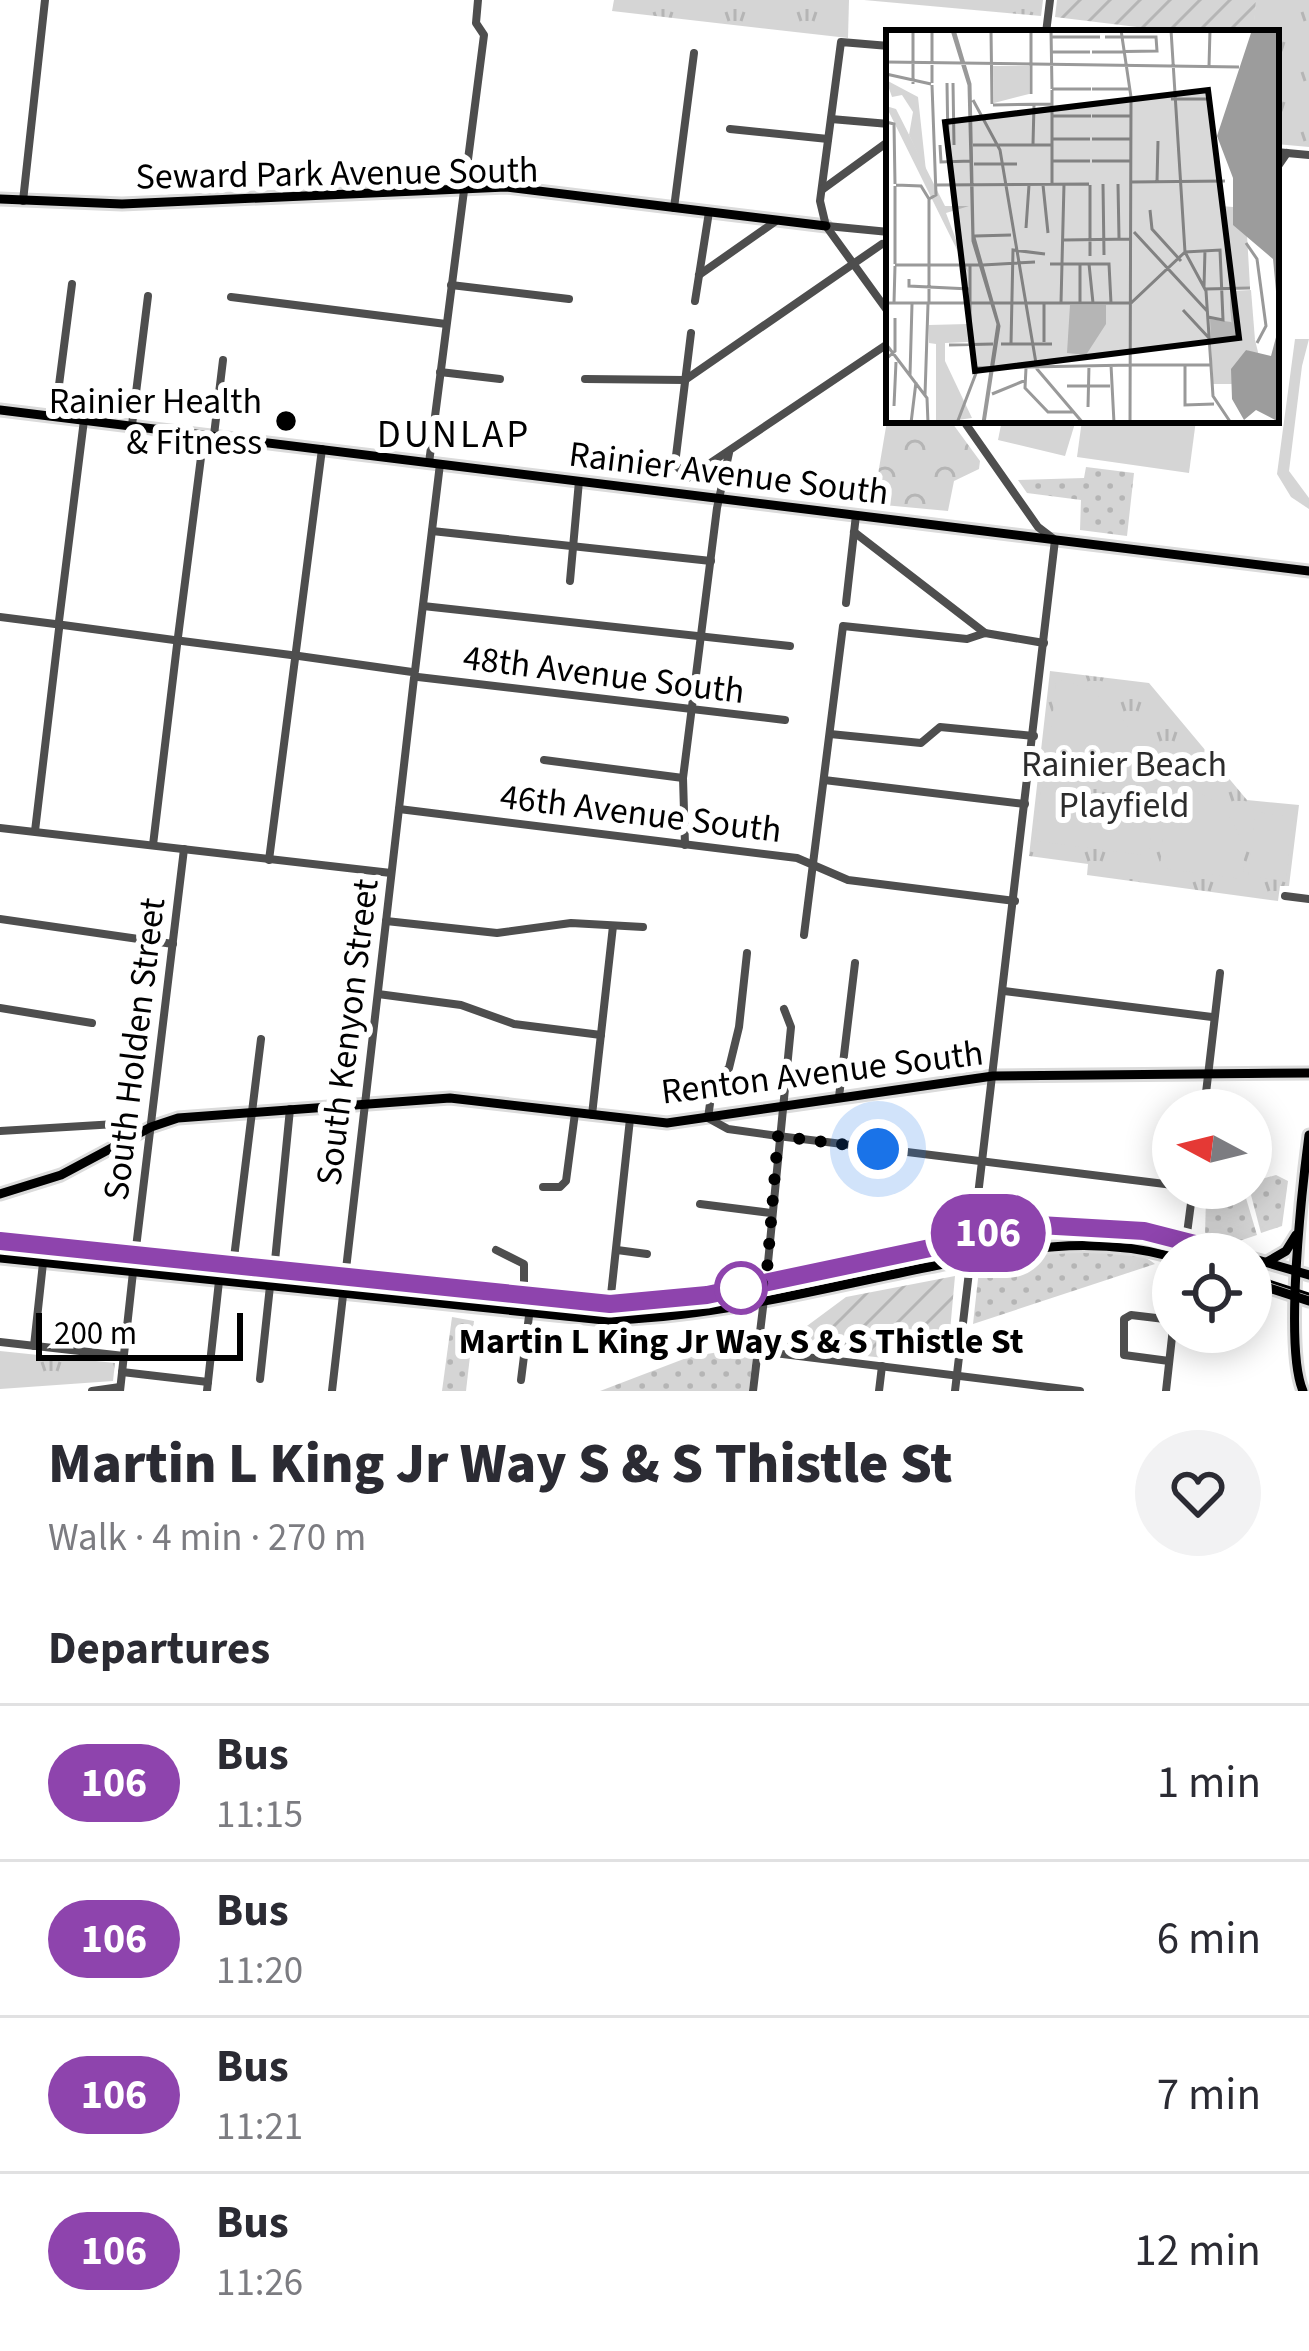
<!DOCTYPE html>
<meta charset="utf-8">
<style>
body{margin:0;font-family:"Source Sans 3",sans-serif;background:#f2f2f3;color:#2b2b33;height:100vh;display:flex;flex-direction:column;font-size:45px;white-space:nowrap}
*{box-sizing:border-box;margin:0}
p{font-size:39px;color:#7c7c81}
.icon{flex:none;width:66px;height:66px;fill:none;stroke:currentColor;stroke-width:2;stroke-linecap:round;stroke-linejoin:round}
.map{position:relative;height:1391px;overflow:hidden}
.details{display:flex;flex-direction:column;background:#fff;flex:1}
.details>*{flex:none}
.badge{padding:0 24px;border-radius:39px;font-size:42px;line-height:78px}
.needle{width:78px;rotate:277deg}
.tools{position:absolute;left:1152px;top:1089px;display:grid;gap:24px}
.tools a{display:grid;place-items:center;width:120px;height:120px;border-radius:50%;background:#fff;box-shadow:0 6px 30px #0003;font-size:60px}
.scale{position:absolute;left:36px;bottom:30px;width:207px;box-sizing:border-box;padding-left:12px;border:6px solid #000;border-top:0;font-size:33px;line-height:42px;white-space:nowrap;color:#000;-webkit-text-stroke:9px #fff;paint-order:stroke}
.you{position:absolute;width:60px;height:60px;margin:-30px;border:9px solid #fff;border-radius:50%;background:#1a73e8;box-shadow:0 0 0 18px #1a73e833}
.map>.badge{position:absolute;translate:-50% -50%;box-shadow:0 0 0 6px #fff}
h2{padding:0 48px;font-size:45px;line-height:108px}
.round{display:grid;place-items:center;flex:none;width:126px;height:126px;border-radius:63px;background:#f2f2f3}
.headline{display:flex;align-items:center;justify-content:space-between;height:204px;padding:0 48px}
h1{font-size:57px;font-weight:800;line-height:90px}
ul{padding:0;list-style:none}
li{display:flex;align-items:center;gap:36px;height:156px;padding:0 48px;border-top:3px solid #e1e1e2}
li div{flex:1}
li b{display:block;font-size:45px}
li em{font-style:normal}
li .badge{min-width:132px;font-weight:700;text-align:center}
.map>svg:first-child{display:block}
.grass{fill:url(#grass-dots)}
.forest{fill:url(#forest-crowns)}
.park{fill:url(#park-tufts)}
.garden{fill:url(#garden-furrows)}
.pitch{fill:#d5d5d5}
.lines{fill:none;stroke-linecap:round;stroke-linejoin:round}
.major-casing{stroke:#dbdbdb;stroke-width:15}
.minor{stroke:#4e4e4e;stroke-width:8}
.major{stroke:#000;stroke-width:9}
.tram{stroke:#000;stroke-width:3}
.line-casing{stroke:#fff;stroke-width:27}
.line{stroke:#8e44ad;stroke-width:18}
.walk{stroke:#000;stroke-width:12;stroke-dasharray:0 21.6}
.poi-dot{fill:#000;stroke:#fff;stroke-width:4.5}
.stop-dot{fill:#fff;stroke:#8e44ad;stroke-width:6}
.labels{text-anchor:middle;stroke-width:12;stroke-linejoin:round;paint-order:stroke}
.street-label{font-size:36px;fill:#000;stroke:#fff}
.poi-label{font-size:36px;fill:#000;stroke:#fff;text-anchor:end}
.park-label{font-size:36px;fill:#2c2c2c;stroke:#fff}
.stop-label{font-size:36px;font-weight:bold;fill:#000;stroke:#fff}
.neighbourhood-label{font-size:39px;letter-spacing:3px;fill:#000;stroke:#fff}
.inset-road{fill:none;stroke:#999;stroke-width:3}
.view{fill:#000;fill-opacity:0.15;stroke:#000;stroke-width:6}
.inset-edge{fill:none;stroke:#000;stroke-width:6}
</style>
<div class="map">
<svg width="1309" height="1391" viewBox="0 0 1309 1391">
<defs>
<pattern id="grass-dots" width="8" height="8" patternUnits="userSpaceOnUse" patternTransform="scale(3)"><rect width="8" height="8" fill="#d5d5d5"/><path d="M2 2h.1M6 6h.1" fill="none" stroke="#b5b5b5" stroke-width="1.8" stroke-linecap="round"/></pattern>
<pattern id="forest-crowns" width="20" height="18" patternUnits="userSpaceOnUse" patternTransform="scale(3)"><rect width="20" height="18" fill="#d5d5d5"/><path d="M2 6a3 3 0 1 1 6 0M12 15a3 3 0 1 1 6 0" fill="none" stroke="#b5b5b5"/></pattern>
<pattern id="park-tufts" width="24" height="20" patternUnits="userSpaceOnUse" patternTransform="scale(3)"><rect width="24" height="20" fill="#d5d5d5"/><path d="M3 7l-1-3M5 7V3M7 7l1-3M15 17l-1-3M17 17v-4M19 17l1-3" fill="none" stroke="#b5b5b5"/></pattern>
<pattern id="garden-furrows" width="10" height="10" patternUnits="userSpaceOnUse" patternTransform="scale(3)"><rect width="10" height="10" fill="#d5d5d5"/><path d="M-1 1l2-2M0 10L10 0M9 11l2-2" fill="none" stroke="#b5b5b5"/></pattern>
</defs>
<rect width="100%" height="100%" fill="#fff"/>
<g class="grass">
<polygon points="1086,467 1134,473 1127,536 1080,530 1081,500 1027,493 1018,480 1084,478"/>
<polygon points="1276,1175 1288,1181 1282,1226 1261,1233 1251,1195 1258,1180"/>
<polygon points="1218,1188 1243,1188 1257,1235 1233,1243 1205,1236 1206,1197"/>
<path d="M1052,1250c30,0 79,-6 103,14l-182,60 6,-54z"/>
<polygon points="452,1317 474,1321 466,1391 442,1391"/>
<polygon points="719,1352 753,1356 749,1391 600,1391 689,1357"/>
</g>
<polygon class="forest" points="889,409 889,420 950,420 980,461 979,469 954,481 948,511 873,504"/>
<g class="park">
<polygon points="614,0 849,0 848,38 612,11"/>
<polygon points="864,0 1043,0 1041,16"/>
<polygon points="1256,0 1309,0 1309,147 1276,144 1276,33 1218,33 1219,28 1253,31"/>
<polygon points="1050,671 1149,683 1247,800 1299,805 1289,886 1280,886 1278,901 1087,875 1088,864 1029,856"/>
<polygon points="0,1351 115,1363 113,1381 0,1389"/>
</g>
<g class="garden">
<polygon points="1057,0 1256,0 1254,31 1137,27 1055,17"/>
<polygon points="955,1276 949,1342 925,1341 884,1358 787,1347 788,1340 846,1297"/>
</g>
<g class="pitch">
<polygon points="1295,339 1309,339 1302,366 1289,471 1309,498 1309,509 1291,497 1277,474"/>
<polygon points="1002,420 1076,420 1065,456 998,440"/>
<polygon points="1082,420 1196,420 1189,473 1077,457"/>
<path d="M1056,680c54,8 87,50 84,104l-93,-9z"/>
<polygon points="1041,787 1155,801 1149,856 1035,841"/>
<path d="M1167,787c52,1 83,41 76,92l-83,-11z"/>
<polygon points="1255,812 1293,817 1286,881 1248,876"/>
</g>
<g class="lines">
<g class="major-casing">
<g id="major">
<polyline points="0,199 122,204 506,187 826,226"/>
<polyline points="0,410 1309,571"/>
<polyline points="0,1194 61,1175 151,1127 178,1118 450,1098 667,1123 993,1076 1309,1073"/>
<polyline points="0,1241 610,1304 707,1295 1039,1225 1144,1231 1234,1254"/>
<path d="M0,1258l604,62c109,-2 218,-32 325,-53 85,-17 158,-33 244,-10"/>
<polyline points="1251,1258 1309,1275"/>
<polyline points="1267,1262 1286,1251 1296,1235"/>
<polyline points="1251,1282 1309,1301"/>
<path d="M1303,1391c-19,-44 -1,-203 6,-256"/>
</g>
</g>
<g class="minor">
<polyline points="1046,33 1050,0"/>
<polyline points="889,46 841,42 820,201 826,226 889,313"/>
<polyline points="831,119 889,124"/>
<polyline points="730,129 828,139"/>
<polyline points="1276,152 1309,155"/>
<polyline points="1276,169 1287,153"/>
<polyline points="823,189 889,141"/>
<polyline points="23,201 45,0"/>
<polyline points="674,208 694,53"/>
<polyline points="827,226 889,232"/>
<polyline points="699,275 776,221"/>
<polyline points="451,285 569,299"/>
<polyline points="231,297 446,324"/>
<polyline points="695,301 709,212"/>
<polyline points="691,333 675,464 688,478 889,343"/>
<polyline points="440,372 500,379"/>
<polyline points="585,379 685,380 882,244"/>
<polyline points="55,416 72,284"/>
<polyline points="132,425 148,296"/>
<polyline points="214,435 223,360"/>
<polyline points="429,463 484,35 476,23 478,0"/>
<polyline points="432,531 711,561"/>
<polyline points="854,532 985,633"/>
<polyline points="570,581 579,481"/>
<polyline points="846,603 856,515"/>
<polyline points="423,606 790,646"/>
<polyline points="0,617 55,624"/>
<polyline points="59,621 84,420"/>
<polyline points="63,625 174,640"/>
<polyline points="178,637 204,434"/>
<polyline points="182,641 291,655"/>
<polyline points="296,651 322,449"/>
<polyline points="299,656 412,672"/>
<polyline points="415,671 440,464"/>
<polyline points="418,677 785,720"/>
<polyline points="830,734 921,743 940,727 1034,736"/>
<polyline points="544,760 683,778"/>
<polyline points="824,780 1025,804"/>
<polyline points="399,809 797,858 848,880 1015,901"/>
<polyline points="0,828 391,873"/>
<polyline points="35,831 59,629"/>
<polyline points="153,845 177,645"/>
<polyline points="685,845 683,778 717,508 729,453"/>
<polyline points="269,860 295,659"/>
<polyline points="1285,896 1309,899"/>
<polyline points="0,919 173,944"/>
<polyline points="386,921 497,933 571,923 643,927"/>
<polyline points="804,935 843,626 967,639 985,633 1044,643"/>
<polyline points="747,953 739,1027 729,1068 713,1082 708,1118 728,1129 778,1136 1173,1185"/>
<polyline points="1004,991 1212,1017"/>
<polyline points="378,994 461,1005 514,1024 601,1035"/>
<polyline points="0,1008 92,1023"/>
<polyline points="839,1097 855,963"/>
<polyline points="1204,1110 1220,973"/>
<polyline points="592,1115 613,926"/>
<polyline points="0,1131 116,1124 129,1137"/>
<polyline points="543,1187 560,1187 566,1181 575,1113"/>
<polyline points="700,1204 771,1213"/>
<polyline points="1186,1241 1193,1188"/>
<polyline points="496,1250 524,1264 524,1295"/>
<polyline points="617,1250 647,1254"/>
<polyline points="135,1256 184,849"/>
<polyline points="233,1266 261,1039"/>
<polyline points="274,1271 290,1109"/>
<polyline points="766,1283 791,1027 784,1009"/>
<polyline points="610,1304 630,1119"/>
<polyline points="0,1342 124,1356"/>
<polyline points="34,1346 43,1263"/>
<polyline points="758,1351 1080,1391"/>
<polyline points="1169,1361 1124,1355 1124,1319 1131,1315 1173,1320"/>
<polyline points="122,1372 208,1382"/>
<polyline points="260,1379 270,1286"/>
<polyline points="521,1380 529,1316"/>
<polyline points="92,1391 120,1387"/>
<polyline points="120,1391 133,1272"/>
<polyline points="207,1391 219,1281"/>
<polyline points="332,1391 414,678"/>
<polyline points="753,1391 764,1299"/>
<polyline points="879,1391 882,1366"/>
<polyline points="955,1391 1055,540 1038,527 963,420"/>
<polyline points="1166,1391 1173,1328"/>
</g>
<use href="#major" class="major"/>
<g class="tram">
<path d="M0,1247l596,63c208,0 409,-121 616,-56"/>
<polyline points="1251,1275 1309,1294"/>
</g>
</g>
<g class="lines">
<g class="line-casing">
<polyline id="line" points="0,1241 610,1304 707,1295 1039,1225 1144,1231 1234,1254"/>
</g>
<use href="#line" class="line"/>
<polyline class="walk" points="741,1288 766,1283 778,1136 878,1149"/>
</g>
<circle class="poi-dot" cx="286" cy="421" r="12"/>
<circle class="stop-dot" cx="741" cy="1288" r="24"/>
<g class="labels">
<g class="street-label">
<text transform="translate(337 172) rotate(-1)" y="13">Seward Park Avenue South</text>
<text transform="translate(729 472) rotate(7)" y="13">Rainier Avenue South</text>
<text transform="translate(604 673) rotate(7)" y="13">48th Avenue South</text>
<text transform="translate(641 812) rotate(7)" y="13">46th Avenue South</text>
<text transform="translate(346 1032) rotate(-83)" y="13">South Kenyon Street</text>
<text transform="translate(133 1049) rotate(-83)" y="13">South Holden Street</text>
<text transform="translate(822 1071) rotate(-7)" y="13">Renton Avenue South</text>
</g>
<g class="poi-label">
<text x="262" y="413">Rainier Health<tspan x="262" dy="41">&amp; Fitness</tspan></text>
</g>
<g class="park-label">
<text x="1124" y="776">Rainier Beach<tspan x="1124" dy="41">Playfield</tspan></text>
</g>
<g class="stop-label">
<text x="741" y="1353">Martin L King Jr Way S &amp; S Thistle St</text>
</g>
<g class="neighbourhood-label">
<text x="454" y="447">DUNLAP</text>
</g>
</g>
<g transform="translate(886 30)">
<rect width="393" height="393" fill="#fff"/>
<path d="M0,76l10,3 49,97h24l-23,7 23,61z" fill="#d5d5d5"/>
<path d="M0,50l32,17 8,74 -17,-36 4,-23 -11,-17 -10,2zM82,294v18l-23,1v18l27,57 -36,5v-79l-7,-1v-18z" fill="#d5d5d5"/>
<path d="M107,36h36v28l-35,9zM335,176l12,1 14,28 3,52 -20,1zM184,275h36v19l-20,31 -19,-2zM324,289l21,3 24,18 4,16 -13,-6 -14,34h-19z" fill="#d5d5d5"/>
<path d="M365,260l4,50 -23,-12 -2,-22v-15z" fill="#d5d5d5"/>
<path d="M366,0h27v293l-6,-64 -40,-34v-47l-16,-42zM393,296v96l-23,-12 -12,10 -12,-21 -1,-30 15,-19 25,6z" fill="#9c9c9c"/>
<path class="inset-road" d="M27,0v54M46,0v53M66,0l17,55 4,156 25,83 -15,99M68,0l16,54 3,150 26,92 -15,97M105,0l1,74M165,0l1,59M235,0l10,67 -1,326M285,0l14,222M166,7h48M166,22h38M206,22l65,-1 -1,-14h-51M0,32l353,5M323,36l1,-36M0,44l45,10M61,53l1,62M67,53l1,62M166,59h39M206,59h38M166,60v95M145,64v-64M285,69h39M87,70l27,50 37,219 46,54M107,75l58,-1M166,86h39M206,86h38M0,92l8,2 1,60M166,109h38M206,109h38M147,114l1,-39M54,115l1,17 30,-1M87,115h79M166,131h38M206,131h38M88,134h43M245,152l94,-1M271,152l1,-41M217,154l1,71M232,154l1,54M10,155l25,1 8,13M49,155l154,-1M157,155l5,48M204,155v71M43,169l7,-4 -4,-110M264,180l2,19 29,32M140,198l3,-43M248,202l74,80M89,206l36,-1M178,210l68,-1M360,213l11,16 9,67 -9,17M299,222l21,39 7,105 18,27M299,222l35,-2 3,70 -15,-3M9,234v-78M164,234h59l2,39M194,234v39M203,234l4,39M9,235h85M97,235l52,-3M23,249v7l61,3M318,257l1,-37M319,259l45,-1M0,273h245l54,-51M8,273l1,-37M43,273v-104M175,273l3,-119M297,280l26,28M158,312v-39M0,314l41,54 1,25M84,314v-79M115,314h51M125,314l2,-94 32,4M63,315l44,-1M0,329l9,-8v-33M225,335l3,58M245,335h80M299,335v40l29,-1M140,338l-1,20 23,24h26M24,345l2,-71M181,356h43M106,364l34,-14M39,365l3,-91M8,376l2,-44M202,377l1,-42M25,393l5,-41M71,393l21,-55 153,-3"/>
<path class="view" d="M322,60l31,248 -264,33 -30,-249z"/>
<rect width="393" height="393" class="inset-edge"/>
</g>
</svg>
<div class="tools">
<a><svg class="needle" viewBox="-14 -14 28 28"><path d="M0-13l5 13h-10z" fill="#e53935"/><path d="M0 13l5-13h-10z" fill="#7c7c81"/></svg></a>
<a><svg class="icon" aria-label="locate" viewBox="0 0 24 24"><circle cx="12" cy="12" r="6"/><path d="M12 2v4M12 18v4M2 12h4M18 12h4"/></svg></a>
</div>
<div class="scale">200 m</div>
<div class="you" style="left:878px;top:1149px"></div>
<b class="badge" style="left:988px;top:1233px;background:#8e44ad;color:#fff">106</b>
</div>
<section class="details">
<div class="headline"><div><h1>Martin L King Jr Way S &amp; S Thistle St</h1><p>Walk · 4 min · 270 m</p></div><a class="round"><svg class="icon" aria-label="heart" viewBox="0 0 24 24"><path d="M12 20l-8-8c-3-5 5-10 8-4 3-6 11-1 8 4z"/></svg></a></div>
<h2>Departures</h2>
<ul>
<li><span class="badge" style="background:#8e44ad;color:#fff">106</span><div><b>Bus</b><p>11:15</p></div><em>1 min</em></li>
<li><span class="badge" style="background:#8e44ad;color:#fff">106</span><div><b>Bus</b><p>11:20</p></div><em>6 min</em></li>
<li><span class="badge" style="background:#8e44ad;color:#fff">106</span><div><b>Bus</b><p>11:21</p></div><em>7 min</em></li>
<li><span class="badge" style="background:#8e44ad;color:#fff">106</span><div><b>Bus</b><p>11:26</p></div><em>12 min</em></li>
</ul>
</section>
